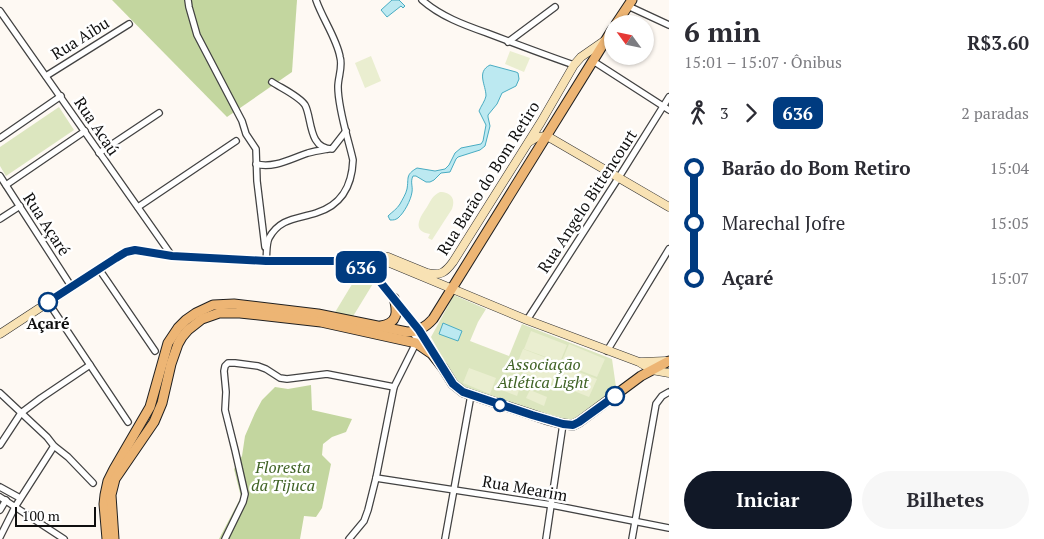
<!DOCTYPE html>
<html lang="pt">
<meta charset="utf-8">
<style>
body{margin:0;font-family:"PT Serif",serif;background:#f7f7f7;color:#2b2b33;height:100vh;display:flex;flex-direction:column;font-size:19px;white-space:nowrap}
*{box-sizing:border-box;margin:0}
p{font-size:16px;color:#7c7c81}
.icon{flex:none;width:28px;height:28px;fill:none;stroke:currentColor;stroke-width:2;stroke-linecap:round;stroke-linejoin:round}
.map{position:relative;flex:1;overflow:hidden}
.details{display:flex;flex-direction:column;background:#fff;width:375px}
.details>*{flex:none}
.badge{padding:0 10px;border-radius:8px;font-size:18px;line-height:32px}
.needle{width:32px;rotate:303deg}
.controls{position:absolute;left:604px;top:15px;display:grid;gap:10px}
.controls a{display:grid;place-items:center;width:50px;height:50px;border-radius:50%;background:#fff;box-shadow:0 1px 4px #0004;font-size:25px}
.scale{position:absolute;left:15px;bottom:12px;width:81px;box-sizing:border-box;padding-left:5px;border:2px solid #0f0f0f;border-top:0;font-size:14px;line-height:18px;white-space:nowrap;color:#0f0f0f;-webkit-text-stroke:4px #fff;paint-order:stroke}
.map>.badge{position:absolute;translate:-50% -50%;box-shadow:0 0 0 2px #fff}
.legs{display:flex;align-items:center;gap:8px;height:55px;padding:0 15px;font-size:16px}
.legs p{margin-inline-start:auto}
.headline{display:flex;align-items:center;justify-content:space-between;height:85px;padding:0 15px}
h1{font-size:28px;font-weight:700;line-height:38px}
.primary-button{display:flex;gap:10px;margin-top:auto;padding:10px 15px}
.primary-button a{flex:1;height:58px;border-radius:30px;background:#111827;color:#fff;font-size:20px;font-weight:700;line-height:58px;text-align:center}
.primary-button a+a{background:#f7f7f7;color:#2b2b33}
ul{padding:0 15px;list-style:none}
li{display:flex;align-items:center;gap:18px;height:55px;font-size:19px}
li i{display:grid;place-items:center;width:8px;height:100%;margin:0 6px;background:currentColor}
li i::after{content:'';width:12px;height:12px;margin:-6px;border:4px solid;border-radius:50%;background:#fff}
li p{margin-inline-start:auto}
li:first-child i{background:linear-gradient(#0000 50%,currentColor 0)}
li:last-child i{background:linear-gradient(currentColor 50%,#0000 0)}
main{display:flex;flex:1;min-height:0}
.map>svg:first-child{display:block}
.green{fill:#dce6bf}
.forest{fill:#c3d69f}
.pitch{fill:#eaeed0}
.water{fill:#bce9f1;stroke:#49acc2}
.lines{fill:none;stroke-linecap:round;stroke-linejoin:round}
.street-casing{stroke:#424242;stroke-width:8}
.secondary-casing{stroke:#313131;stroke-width:9}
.primary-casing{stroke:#202020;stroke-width:11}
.street{stroke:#fff;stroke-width:5.5}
.secondary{stroke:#f8e2b4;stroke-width:8}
.primary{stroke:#edb574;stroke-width:9}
.line-1-casing{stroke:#fff;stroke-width:11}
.line-1{stroke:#003b80;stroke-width:8}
.stop-1-dot{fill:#fff;stroke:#003b80;stroke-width:2.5}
.labels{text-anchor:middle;stroke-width:5;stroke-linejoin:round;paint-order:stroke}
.street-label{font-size:16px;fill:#0f0f0f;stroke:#fff}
.stop-label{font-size:16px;font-weight:bold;fill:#0f0f0f;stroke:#fff}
.park-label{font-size:16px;font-style:italic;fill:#3f6225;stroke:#fff}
</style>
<main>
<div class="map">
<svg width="669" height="539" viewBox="0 0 669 539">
<rect width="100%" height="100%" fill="#fef9f3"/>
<g class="green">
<polygon points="59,107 74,130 6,176 0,166 0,147"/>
<polygon points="360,271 374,282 352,318 334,314"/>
<polygon points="454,295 486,309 478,322 470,341 509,356 522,324 612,359 616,387 577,418 570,421 564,420 464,387 455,381 431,337"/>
</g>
<g class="forest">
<polygon points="112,0 297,0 292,72 227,117"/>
<polygon points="311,385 312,410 352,419 346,432 332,437 323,444 322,455 331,464 322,508 316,517 304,516 300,539 219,539 241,497 234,469 242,456 245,436 255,413 262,400 275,387 288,389"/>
</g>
<g class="pitch">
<polygon points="510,51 530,58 524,72 505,64"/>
<polygon points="371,56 381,81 365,88 355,63"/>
<path d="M440,192c11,0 16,7 12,17l-20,31 -4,-2 2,-4c-19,-3 -10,-17 -3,-27 4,-7 6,-12 13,-15z"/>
<polygon points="531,331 567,345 560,362 524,349"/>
<polygon points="569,344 605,359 597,377 561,363"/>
<polygon points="523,349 560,363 551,384 515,369"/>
<polygon points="561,365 597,379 589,397 554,383"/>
<polygon points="469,368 496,378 490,394 463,383"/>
<polygon points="502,380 520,387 517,396 499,389"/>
<polygon points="530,390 547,397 544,406 526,398"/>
</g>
<g class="water">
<polygon points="392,0 399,0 405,6 403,8 401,6 387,17 381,10"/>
<path d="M490,65l26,7 2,1 1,6 -3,7 -14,7 -5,11 -9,11v2l2,9 -5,20 -5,4 -22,7 -2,2 -6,13 -9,1 -7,7 -4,2h-4l-10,-6h-3c-3,6 0,10 -1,16 -1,8 -8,21 -14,26 -3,2 -4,2 -8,2l-2,-4c4,-4 9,-7 12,-12 2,-4 6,-10 7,-15 2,-11 -2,-14 10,-21l18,3 10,-2 4,-4 6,-12 6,-5 20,-4 2,-3 3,-16 -7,-14c2,-5 6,-10 7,-15 0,-11 -10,-24 4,-31z"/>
<polygon points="443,323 462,331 458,341 439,334"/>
</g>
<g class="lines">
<g class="street-casing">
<g id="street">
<polyline points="188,0 189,7 197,35 242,121 246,134 256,149 257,181 265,247"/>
<path d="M422,0c18,16 42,25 65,33 29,11 58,22 87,32"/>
<polyline points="628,6 669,25"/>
<polyline points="0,11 172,256"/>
<polyline points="508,42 555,7"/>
<polyline points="593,61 669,110"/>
<polyline points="46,76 129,24"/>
<path d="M272,82c9,6 27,14 33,23 7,12 3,44 27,44l14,-18"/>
<polyline points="0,138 61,96"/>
<polyline points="99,153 159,113"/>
<path d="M256,164c18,5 36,-6 52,-11 7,-2 14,-3 20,-4"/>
<polyline points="0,176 71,286"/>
<polyline points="6,185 85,131"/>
<polyline points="138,207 236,141"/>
<polyline points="0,219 20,206"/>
<path d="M266,261c1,-7 0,-17 3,-23 11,-20 28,-19 47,-25 26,-8 36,-27 37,-53 -5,-22 -15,-51 -15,-73 0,-10 5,-20 2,-30 -3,-18 -18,-39 -24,-57"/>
<polyline points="99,269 155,351"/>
<polyline points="48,302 128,422"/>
<polyline points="527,320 619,177 669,97"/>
<polyline points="607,351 669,249"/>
<polyline points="0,393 47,437 54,446 68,457 93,483"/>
<polyline points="0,445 21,413 41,398 90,365"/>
<polyline points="376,478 552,505 669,528"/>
<polyline points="0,487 20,498"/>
<polyline points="0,497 64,539"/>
<polyline points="0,510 6,500"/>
<polyline points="0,537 15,507 54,446"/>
<polyline points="225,539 243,502 245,494 235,450 225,410 226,392 224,371 225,366 228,363 235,363 258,366 266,369 280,378 287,379 327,374 394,387"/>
<polyline points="349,539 364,521 368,510 376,478 394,387 417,341 416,337 412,332"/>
<polyline points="445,539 471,395"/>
<polyline points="546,539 563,424"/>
<polyline points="632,539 656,404 662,396 669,392"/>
</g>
</g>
<g class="secondary-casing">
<g id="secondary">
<polyline points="529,142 537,137 547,136 669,207"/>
<path d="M366,257l11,-2 11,2 39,16c13,3 18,0 26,-11l88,-140 33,-57 7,-8 23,-16"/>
<polyline points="349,263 368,269 373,273 419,330 436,357"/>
<polyline points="0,334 116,258 126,252 135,250 172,256 266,261 378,261 390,263 527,320 639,362 652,370 669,373"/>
<polyline points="641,362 666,361"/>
</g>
</g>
<g class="primary-casing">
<g id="primary">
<polyline points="616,24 632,0"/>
<path d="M381,326c17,-3 17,-14 13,-28"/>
<path d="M107,539l-3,-35 1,-9 3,-14 6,-12 36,-62 18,-64 10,-15 8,-8 10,-7 17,-8 21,-1 84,10 89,18c11,0 19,-5 26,-13l179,-289"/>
<polyline points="114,539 111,495 115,479 154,422 162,403 171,364 178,344 182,337 188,330 202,319 219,313 240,313 321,322 416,343 432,354 443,368 453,384 463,392 548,420 563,424 573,425 579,422 641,376 669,361"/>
</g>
</g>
<use href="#street" class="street"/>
<use href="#secondary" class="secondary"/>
<use href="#primary" class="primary"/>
</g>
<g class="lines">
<g class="line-1-casing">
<polyline id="line-1" points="48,302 116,258 126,252 135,250 172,256 266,261 340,261 362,267 368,269 373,273 419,330 453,384 463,392 532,415 563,424 573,425 579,422 615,396"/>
</g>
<use href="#line-1" class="line-1"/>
</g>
<g class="stop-1-dot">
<circle cx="48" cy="302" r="9"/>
<circle cx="615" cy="396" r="9"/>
<circle cx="500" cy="405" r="6"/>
</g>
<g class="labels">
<g class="street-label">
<text transform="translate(80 38) rotate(-32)" y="6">Rua Aibu</text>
<text transform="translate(97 126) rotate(56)" y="6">Rua Acaú</text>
<text transform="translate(488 178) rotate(-58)" y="6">Rua Barão do Bom Retiro</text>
<text transform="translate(587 201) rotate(-57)" y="6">Rua Angelo Bittencourt</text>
<text transform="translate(47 224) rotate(57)" y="6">Rua Açaré</text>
<text transform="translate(525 488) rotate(10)" y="6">Rua Mearim</text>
</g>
<g class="stop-label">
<text x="48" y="329">Açaré</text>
</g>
<g class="park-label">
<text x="543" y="370">Associação<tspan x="543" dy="18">Atlética Light</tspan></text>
<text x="283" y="473">Floresta<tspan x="283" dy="18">da Tijuca</tspan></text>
</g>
</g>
</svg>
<div class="controls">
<a><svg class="needle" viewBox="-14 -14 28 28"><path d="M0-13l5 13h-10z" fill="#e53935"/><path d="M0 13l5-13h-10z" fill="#7c7c81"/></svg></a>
</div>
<div class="scale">100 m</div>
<b class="badge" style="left:361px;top:267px;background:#003b80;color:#fff">636</b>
</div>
<section class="details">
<div class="headline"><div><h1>6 min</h1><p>15:01 – 15:07 · Ônibus</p></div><b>R$3.60</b></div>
<div class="legs"><svg class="icon" aria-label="walk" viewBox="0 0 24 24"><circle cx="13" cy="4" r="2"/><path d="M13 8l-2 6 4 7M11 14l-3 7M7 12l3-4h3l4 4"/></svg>3<svg class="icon" aria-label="forward" viewBox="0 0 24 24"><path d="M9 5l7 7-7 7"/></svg><b class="badge" style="background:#003b80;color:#fff">636</b><p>2 paradas</p></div>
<ul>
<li><i style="color:#003b80"></i><b>Barão do Bom Retiro</b><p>15:04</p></li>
<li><i style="color:#003b80"></i><span>Marechal Jofre</span><p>15:05</p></li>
<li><i style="color:#003b80"></i><b>Açaré</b><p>15:07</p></li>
</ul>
<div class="primary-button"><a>Iniciar</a><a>Bilhetes</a></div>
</section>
</main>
